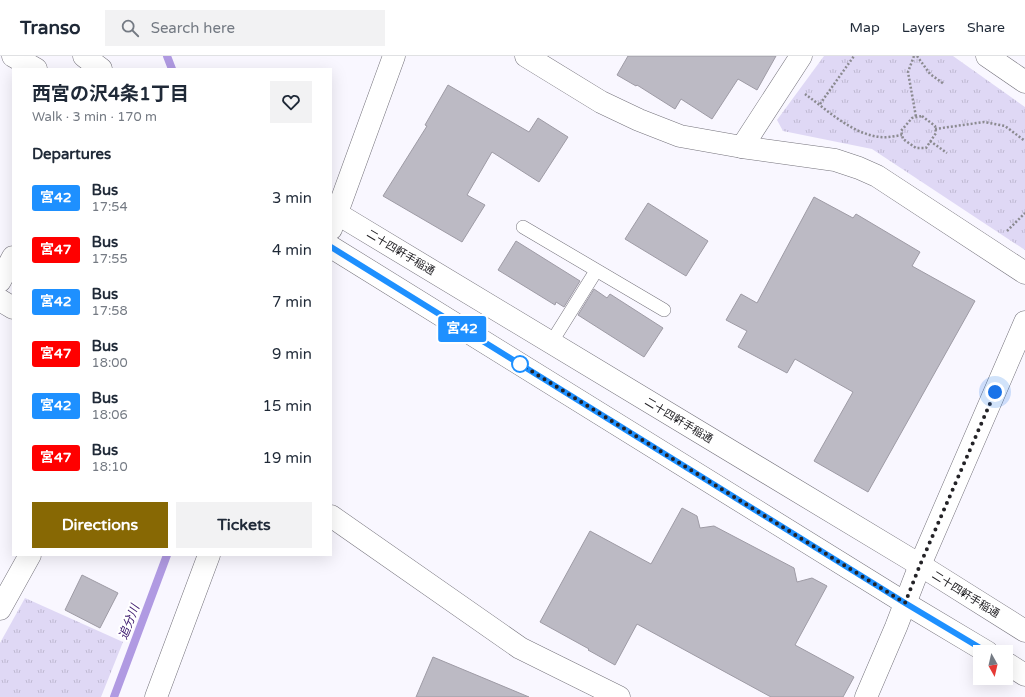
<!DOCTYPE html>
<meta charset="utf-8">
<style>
body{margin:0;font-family:"Varela Round","Noto Sans JP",sans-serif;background:#f2f2f3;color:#1f2937;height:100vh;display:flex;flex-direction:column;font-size:15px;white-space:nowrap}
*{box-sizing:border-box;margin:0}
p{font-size:13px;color:#747a83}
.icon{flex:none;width:22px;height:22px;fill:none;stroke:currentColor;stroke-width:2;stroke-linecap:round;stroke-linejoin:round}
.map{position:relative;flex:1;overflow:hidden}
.panel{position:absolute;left:12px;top:12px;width:320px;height:488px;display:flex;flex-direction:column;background:#fff;border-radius:0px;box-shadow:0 4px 16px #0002}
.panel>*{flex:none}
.badge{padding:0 8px;border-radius:3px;font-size:14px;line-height:26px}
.needle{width:26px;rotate:172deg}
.fabs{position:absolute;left:973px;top:589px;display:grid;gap:8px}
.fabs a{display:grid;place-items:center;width:40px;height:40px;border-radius:0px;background:#fff;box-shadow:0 4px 16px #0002;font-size:20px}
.you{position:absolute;width:20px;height:20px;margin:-10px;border:3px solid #fff;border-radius:50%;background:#1a73e8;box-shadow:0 0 0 6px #1a73e833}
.map>.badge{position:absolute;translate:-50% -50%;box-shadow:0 0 0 2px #fff}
h2{padding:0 20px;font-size:15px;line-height:36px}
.round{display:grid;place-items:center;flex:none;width:42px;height:42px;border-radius:0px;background:#f2f2f3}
.head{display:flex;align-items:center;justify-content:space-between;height:68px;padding:0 20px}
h1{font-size:19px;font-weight:700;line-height:30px}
.primary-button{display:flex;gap:8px;margin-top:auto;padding:8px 20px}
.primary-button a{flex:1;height:46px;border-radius:0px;background:#876804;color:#fff;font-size:16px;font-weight:700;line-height:46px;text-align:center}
.primary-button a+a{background:#f2f2f3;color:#1f2937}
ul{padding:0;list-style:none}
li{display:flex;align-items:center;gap:12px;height:52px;padding:0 20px}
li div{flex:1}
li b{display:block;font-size:15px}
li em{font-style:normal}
li .badge{min-width:44px;font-weight:700;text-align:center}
header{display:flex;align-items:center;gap:24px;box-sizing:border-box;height:56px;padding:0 20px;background:#fff;border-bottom:1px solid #e0e1e3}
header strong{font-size:19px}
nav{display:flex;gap:22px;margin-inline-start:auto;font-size:14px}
.search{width:280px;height:36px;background:#f2f2f3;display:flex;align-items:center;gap:10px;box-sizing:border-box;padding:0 14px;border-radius:0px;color:#747a83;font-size:15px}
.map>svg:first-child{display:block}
.grass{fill:url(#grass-tufts)}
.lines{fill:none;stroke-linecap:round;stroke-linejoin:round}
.stream{stroke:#b09ae2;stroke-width:8}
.building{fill:#bcbac4;stroke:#9e9ba5}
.service-casing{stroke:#74727b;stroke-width:14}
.minor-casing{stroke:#74727b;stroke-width:23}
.tertiary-casing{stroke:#74727b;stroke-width:23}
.path{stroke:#8b8a90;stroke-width:2.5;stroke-dasharray:2 2;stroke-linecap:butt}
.service{stroke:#fff;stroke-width:13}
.minor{stroke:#fff;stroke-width:22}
.tertiary{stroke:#fff;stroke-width:22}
.line-casing{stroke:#fff;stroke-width:9}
.line{stroke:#1e90ff;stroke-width:6}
.walk{stroke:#232226;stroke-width:4;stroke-dasharray:0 7.2}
.stop-dot{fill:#fff;stroke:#1e90ff;stroke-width:2}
.labels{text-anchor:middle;stroke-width:4;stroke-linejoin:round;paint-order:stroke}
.street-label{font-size:11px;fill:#232226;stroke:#fff}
.water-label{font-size:12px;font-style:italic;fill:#422073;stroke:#fff}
</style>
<header>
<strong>Transo</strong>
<div class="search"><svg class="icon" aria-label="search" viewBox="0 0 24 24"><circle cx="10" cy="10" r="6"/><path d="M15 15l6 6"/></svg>Search here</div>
<nav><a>Map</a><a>Layers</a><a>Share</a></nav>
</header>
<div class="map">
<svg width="1025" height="641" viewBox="0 0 1025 641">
<defs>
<pattern id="grass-tufts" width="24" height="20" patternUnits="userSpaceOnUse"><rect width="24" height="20" fill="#dfd8f5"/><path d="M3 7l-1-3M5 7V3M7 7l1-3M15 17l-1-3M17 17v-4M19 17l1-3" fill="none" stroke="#bfb9d2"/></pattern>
</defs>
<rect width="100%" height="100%" fill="#f9f7ff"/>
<g class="grass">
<polygon points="824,0 953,0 1025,51 1025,194 872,93 783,75 777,64"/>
<polygon points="25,542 123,586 101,641 0,641 0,587"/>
</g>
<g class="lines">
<g class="stream">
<polyline points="167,0 172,13"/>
<polyline points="114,641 167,499"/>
</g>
</g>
<g class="building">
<polygon points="628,0 776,0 757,34 738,23 712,63 681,43 675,53 637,29 636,30 617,19"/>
<polygon points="448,29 529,76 538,62 568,81 539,126 492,96 467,139 485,149 462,186 383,140 427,70 425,69"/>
<polygon points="814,141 853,162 856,158 920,196 912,210 975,245 868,436 814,405 853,336 795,303 787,317 738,291 747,275 726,264 741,238 757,247"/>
<polygon points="648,147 708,185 686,220 625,183"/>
<polygon points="516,185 580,225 564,251 556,246 555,249 498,214"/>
<polygon points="594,233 607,242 610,238 663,272 644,301 578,259"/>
<polygon points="682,452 697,460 700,472 714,470 794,512 797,526 812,522 827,530 795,589 854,621 843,641 771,641 637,568 615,609 588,594 589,593 540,566 590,475 651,508"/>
<polygon points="82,519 118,537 100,572 65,554"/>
<polygon points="433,601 529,641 416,641"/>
</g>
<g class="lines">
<g class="service-casing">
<g id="service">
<polyline points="523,171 664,254"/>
<polyline points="551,287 596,215"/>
</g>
</g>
<g class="minor-casing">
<g id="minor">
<polyline points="526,0 601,46 639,64 680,80 742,91 835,104 859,112 877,120 1025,217"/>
<polyline points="987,0 1025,26"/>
<polyline points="742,91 801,0"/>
<polyline points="331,173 394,0"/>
<polyline points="0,225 13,201"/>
<polyline points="0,244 13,252"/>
<polyline points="331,460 520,592 619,641"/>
<polyline points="0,553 30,499"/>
<polyline points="156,641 209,499"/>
<polyline points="866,641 896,571 920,509 1025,266"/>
</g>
</g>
<g class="tertiary-casing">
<g id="tertiary">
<polyline points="13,0 36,13"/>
<polyline points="84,0 101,13"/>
<polyline points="331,154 920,509 1025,575"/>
<polyline points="331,191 905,547 987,596"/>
<polyline points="1006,607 1025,619"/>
</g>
</g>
<g class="path">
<polyline points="914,0 908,16 916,61"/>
<polyline points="917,0 930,18 944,28"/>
<path d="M805,38c22,16 47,40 75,43 7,1 15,-1 22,-2"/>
<polyline points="820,48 854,0"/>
<polygon points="922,60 935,70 936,77 926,92 916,92 903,83 901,75 912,62"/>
<polyline points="935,73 984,66 1005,70 1025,85"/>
<polyline points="930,85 947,97"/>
<polyline points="1007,175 1025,157"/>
</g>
<use href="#service" class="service"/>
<use href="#minor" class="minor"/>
<use href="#tertiary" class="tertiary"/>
</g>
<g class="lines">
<g class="line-casing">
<polyline id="line" points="331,191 905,547 987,596"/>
</g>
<use href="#line" class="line"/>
<polyline class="walk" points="520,308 905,547 920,509 995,336"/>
</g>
<circle class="stop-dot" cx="520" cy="308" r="8"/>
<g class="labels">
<g class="street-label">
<text transform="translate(401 196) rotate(31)" y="4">二十四軒手稲通</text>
<text transform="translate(679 364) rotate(31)" y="4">二十四軒手稲通</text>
<text transform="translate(966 538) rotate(32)" y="4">二十四軒手稲通</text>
</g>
<g class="water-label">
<text transform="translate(129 566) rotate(-69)" y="4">追分川</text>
</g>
</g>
</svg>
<div class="fabs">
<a><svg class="needle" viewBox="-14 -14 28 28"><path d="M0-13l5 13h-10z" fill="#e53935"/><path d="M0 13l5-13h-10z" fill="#747a83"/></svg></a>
</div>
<div class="you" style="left:995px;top:336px"></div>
<b class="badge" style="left:462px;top:273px;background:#1e90ff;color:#fff">宮42</b>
<section class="panel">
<div class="head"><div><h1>西宮の沢4条1丁目</h1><p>Walk · 3 min · 170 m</p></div><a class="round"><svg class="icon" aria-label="heart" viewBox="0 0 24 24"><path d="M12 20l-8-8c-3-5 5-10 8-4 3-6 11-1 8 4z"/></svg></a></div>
<h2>Departures</h2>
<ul>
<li><span class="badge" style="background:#1e90ff;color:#fff">宮42</span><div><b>Bus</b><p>17:54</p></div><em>3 min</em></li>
<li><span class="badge" style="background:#f00;color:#fff">宮47</span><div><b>Bus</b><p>17:55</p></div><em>4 min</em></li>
<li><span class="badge" style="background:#1e90ff;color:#fff">宮42</span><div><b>Bus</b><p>17:58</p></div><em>7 min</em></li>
<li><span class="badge" style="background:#f00;color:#fff">宮47</span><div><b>Bus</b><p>18:00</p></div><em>9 min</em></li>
<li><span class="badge" style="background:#1e90ff;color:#fff">宮42</span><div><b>Bus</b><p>18:06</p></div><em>15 min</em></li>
<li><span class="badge" style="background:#f00;color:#fff">宮47</span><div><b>Bus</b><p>18:10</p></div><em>19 min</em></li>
</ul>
<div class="primary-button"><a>Directions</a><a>Tickets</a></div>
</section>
</div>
